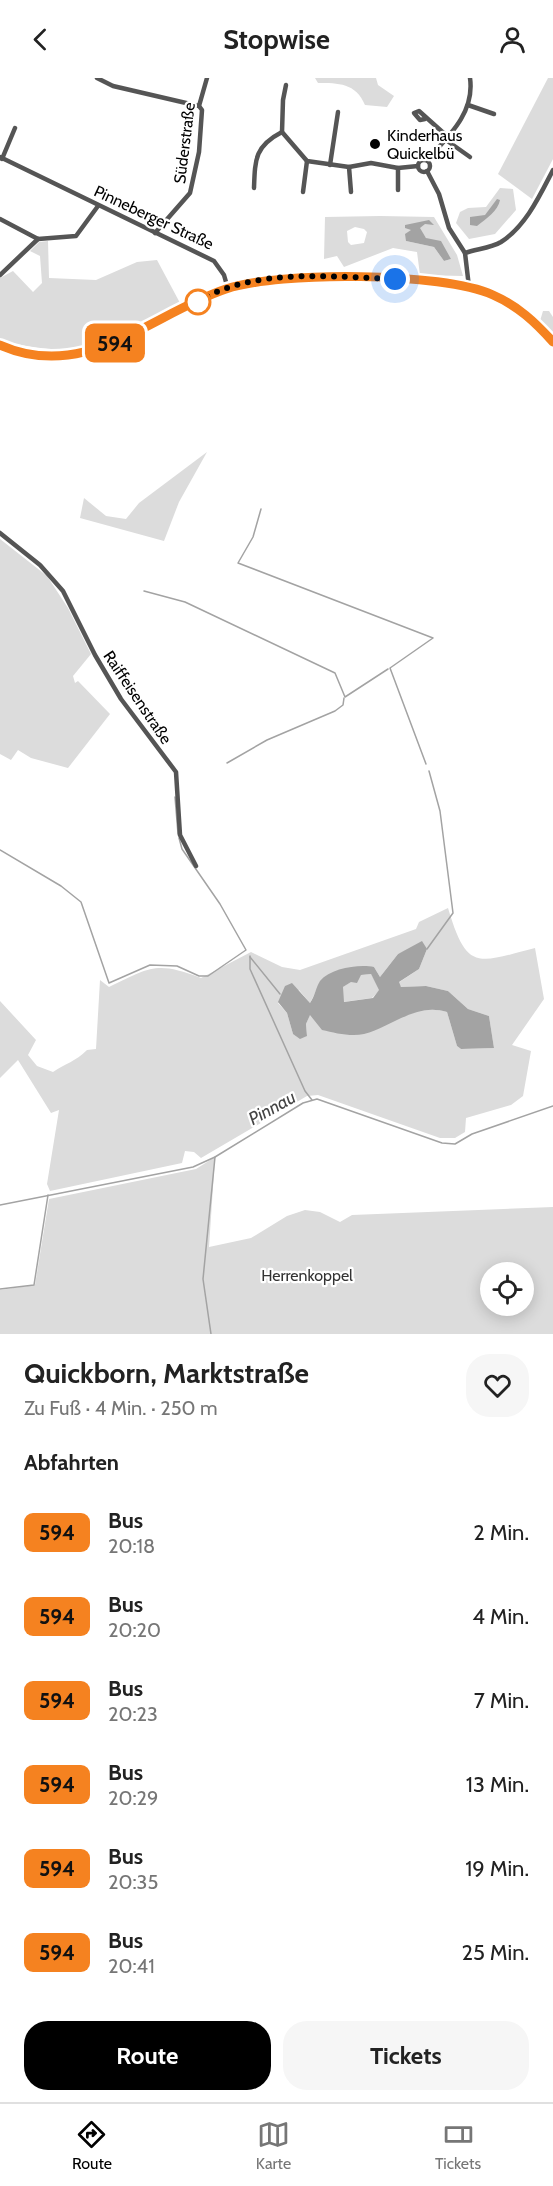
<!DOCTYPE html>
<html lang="de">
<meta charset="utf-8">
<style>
body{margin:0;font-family:Cabin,sans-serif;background:#f6f6f6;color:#222;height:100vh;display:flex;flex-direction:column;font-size:22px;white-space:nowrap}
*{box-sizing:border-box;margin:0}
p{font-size:20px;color:#767676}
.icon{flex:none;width:33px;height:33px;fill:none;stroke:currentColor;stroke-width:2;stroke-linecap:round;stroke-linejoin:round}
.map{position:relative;height:1256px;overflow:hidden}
.sheet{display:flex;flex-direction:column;background:#fff;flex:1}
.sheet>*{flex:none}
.badge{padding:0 12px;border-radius:9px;font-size:21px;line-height:39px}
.controls{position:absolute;left:480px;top:1184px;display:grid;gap:12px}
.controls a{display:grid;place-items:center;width:54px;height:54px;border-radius:50%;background:#fff;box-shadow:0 3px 15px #0003;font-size:30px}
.you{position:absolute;width:30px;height:30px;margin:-15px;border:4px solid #fff;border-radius:50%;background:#1a73e8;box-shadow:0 0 0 9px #1a73e833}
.map>.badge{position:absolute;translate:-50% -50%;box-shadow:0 0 0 3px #fff}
h2{padding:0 24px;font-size:22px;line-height:54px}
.round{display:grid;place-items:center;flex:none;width:63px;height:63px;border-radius:24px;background:#f6f6f6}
.headline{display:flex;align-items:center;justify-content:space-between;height:102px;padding:0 24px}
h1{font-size:28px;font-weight:700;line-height:45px}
.button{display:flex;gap:12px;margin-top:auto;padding:12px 24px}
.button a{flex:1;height:69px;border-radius:24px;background:#000;color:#fff;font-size:24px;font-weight:700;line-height:69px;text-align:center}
.button a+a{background:#f6f6f6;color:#222}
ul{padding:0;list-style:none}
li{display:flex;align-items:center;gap:18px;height:84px;padding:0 24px}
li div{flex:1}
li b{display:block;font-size:22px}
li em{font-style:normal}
li .badge{min-width:66px;font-weight:700;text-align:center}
header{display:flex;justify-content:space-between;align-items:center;height:78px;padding:0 24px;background:#fff;font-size:27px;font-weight:700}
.dock{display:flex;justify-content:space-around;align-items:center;height:84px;border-top:2px solid #e0e0e0;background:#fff;font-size:16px;color:#767676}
.dock a{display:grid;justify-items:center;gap:3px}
.dock .current{color:#000}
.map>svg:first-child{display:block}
.green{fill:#dcdcdc;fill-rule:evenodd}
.water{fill:#a3a3a3;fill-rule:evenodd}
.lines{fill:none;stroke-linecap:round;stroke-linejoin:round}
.stream{stroke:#a3a3a3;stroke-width:1.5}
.minor{stroke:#555;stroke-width:4.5}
.secondary{stroke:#222;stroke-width:6}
.line-casing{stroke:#fff;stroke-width:14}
.line{stroke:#f58220;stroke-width:9}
.walk{stroke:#000;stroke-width:6;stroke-dasharray:0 10.8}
.poi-dot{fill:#000;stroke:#fff;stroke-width:2}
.stop-dot{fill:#fff;stroke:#f58220;stroke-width:3}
.labels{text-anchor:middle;stroke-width:4.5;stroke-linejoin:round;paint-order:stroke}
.poi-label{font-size:16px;fill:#000;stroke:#fff;text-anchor:start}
.street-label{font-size:16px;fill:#000;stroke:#fff}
.park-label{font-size:16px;fill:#333;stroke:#fff}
.water-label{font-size:18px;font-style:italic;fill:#444;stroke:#fff}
</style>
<header><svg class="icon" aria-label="back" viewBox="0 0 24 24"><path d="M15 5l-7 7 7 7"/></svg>Stopwise<svg class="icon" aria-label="person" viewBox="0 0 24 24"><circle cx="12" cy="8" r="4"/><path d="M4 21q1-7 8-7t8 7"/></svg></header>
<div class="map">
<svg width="553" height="1256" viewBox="0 0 553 1256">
<rect width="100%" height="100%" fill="#fff"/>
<g class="green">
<path d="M315,0h61l2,7 16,11 -7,11 -22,-2c-9,-22 -27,-22 -47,-22z"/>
<polygon points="548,0 553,0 553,81 532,121 498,96"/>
<polygon points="500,110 513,111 516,132 495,156 469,161 456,145 460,134 468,130 486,129"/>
<path d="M380,138l54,1 23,38 6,21 -43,-1 -3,-23 -24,-4 -49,19 -7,-11 -13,3 1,-42zM429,142l-10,8 7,10 25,21 -7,2 -10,-14 -28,-6v-7zM355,149l9,2 3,3 -3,11 -13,2 -3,-3 -1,-11z"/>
<path d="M48,163l1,37 47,2 41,-18 20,-2 23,43c-73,40 -95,59 -180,37v-62l13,-7 20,21 9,-9 -2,-27 -10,-5 9,-9z"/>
<polygon points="543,233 549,233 553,239 553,261 540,243"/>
<polygon points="207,374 179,424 164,463 80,440 84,420 106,438 126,441 139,425"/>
<polygon points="0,461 47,498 68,530 91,576 73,598 75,605 78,603 110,636 68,690 31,680 18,672 11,682 0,676"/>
<path d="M448,830c19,64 29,55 87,40l9,51 -32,46 19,6 -8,45 -12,9 -45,13 -1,14 -10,6h-15l-122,-43 -11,1 -106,62 -7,-6 -9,-1 -3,12 -132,28 -3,-7 12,-74 -8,3 -33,-53 -18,18v-77l36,39 -8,15 9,11 16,6c13,-9 22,-10 34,-22l9,-1 4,-69 9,7c42,-20 47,-26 92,-9l50,-26 31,15 18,3 116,-41 3,-7zM409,871h18l-8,20 -21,14 3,4 25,-1 22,5 20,18 21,7 5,32 -33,1 -4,-3 -10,-34c-28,-9 -59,12 -85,22l-52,-20 -4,10 1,12 -14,-2 -6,-21 -9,-10 21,-13 11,13 11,-22 53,-14 6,10 18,-23z"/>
<polygon points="371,896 380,912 372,920 343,924 343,909 361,897"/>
<path d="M215,1079l-6,90 42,-9 36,-22 18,-6 15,2 20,10 12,-7 201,-8v127h-553v-44l35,-5 14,-86 147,-30zM490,1194h34v33h-34z"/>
</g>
<g class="water">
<path d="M497,121l3,1c-2,11 -14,19 -23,26l-7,-1v-8l15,-2z"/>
<polygon points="429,142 434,147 425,146 420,150 426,160 441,163 451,181 444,183 434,169 406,163 405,156 411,152 405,150 405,147"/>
<path d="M422,863l5,8 -8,20 -20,13 2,5 25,-1 22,5 20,18 21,7 5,32 -33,1 -4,-3 -10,-34c-31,-10 -55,15 -83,22 -13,3 -29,-1 -42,-4l-12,-15 -4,9 1,12 -7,3 -7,-5 -6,-21 -9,-11 7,-16 7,-3 18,20c5,-7 6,-16 10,-22 11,-13 39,-17 54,-14l6,10 18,-23zM371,896l8,16 -6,8 -29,4 -1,-15 8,-5 6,1 4,-8z"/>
</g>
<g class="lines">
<g class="stream">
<polyline points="261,431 253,459 238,485 433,560 390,590 426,686"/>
<polyline points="144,513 185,524 335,595 345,619 388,591"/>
<polyline points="227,685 267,662 335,633 343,627 344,620"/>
<polyline points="175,719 178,756"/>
<polyline points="0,772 61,808 81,824 109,905 150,887 177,888 199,898 208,898 246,872 220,826 182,771 179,760"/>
<polyline points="427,871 453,835 440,733 429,693"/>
<polyline points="250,878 250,891 305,1013 312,1022"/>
<polyline points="250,879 280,916"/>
<polyline points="0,1127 193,1089 215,1079 303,1025 317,1021 442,1065 455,1066 472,1056 553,1028"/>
<polyline points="0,1211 34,1207 48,1117"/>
<polyline points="211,1256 203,1201 215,1079"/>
</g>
<g class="minor">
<polyline points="97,0 113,8 199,28"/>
<polyline points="286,7 283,22 282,54 307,83 349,89 371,85 398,90 418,88"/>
<polyline points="468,27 494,36"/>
<polyline points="425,41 420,42 414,35 419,33 448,59"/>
<polyline points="446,62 470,79"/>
<polyline points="0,79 214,183 224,197 228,211"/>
<polyline points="2,81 15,50"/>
<path d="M427,82c21,-23 48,-47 43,-82"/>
<circle cx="424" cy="88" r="6"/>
<polyline points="330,87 338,34"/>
<polyline points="349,89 351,114"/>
<polyline points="398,90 398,112"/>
<polyline points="427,93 439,116 449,150 465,175 469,209"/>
<path d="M254,110c1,-29 1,-42 28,-56"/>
<polyline points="303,114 307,83"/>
<polyline points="0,141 38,161 76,158 98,128"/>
<polyline points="155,155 190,115 199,74 202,32 199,28 207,0"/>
<path d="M465,175c11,-4 26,-5 36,-11 25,-16 39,-47 52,-72"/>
<polyline points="0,197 38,161"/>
<polyline points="0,455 40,487 63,513 95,577 121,621 176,694 180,757 196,788"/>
</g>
<path class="secondary" d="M0,267c86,38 152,-31 226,-56 53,-18 216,-17 267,6 25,11 42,27 60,47"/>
</g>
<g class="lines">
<g class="line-casing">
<path id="line" d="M0,267c86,38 151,-31 226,-56 54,-18 216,-17 267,6 25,11 42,27 60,47"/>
</g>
<use href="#line" class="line"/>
<path class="walk" d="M198,224c53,-35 136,-25 197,-23"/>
</g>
<circle class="poi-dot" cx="375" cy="66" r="6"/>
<circle class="stop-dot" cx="198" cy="224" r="12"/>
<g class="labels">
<g class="poi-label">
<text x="387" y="63">Kinderhaus<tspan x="387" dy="18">Quickelbü</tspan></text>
</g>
<g class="street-label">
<text transform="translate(184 65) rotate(-83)" y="6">Süderstraße</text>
<text transform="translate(154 139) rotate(25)" y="6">Pinneberger Straße</text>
<text transform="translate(138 619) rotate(56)" y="6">Raiffeisenstraße</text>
</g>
<g class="park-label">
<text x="307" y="1203">Herrenkoppel</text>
</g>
<g class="water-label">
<text transform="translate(272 1030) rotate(-29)" y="6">Pinnau</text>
</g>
</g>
</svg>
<div class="controls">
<a><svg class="icon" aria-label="locate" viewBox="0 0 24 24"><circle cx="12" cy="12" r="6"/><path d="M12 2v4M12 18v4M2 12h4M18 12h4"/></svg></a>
</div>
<div class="you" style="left:395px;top:201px"></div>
<b class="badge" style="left:115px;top:265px;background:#f58220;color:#111">594</b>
</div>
<section class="sheet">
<div class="headline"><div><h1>Quickborn, Marktstraße</h1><p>Zu Fuß · 4 Min. · 250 m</p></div><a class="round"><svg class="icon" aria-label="heart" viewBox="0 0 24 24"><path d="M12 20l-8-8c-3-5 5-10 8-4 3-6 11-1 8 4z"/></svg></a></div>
<h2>Abfahrten</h2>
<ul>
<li><span class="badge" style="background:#f58220;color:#111">594</span><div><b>Bus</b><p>20:18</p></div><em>2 Min.</em></li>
<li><span class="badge" style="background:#f58220;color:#111">594</span><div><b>Bus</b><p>20:20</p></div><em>4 Min.</em></li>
<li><span class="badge" style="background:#f58220;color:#111">594</span><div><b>Bus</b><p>20:23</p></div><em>7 Min.</em></li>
<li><span class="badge" style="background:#f58220;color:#111">594</span><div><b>Bus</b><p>20:29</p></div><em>13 Min.</em></li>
<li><span class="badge" style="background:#f58220;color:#111">594</span><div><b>Bus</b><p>20:35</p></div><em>19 Min.</em></li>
<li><span class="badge" style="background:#f58220;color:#111">594</span><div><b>Bus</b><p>20:41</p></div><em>25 Min.</em></li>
</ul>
<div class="button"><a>Route</a><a>Tickets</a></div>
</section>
<nav class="dock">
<a class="current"><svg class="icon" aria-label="directions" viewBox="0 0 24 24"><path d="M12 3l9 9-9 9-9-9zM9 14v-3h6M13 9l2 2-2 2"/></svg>Route</a>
<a><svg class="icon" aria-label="map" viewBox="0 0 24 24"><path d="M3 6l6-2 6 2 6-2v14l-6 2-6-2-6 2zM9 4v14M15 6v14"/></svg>Karte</a>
<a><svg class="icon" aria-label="tickets" viewBox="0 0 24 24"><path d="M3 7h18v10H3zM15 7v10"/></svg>Tickets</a>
</nav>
